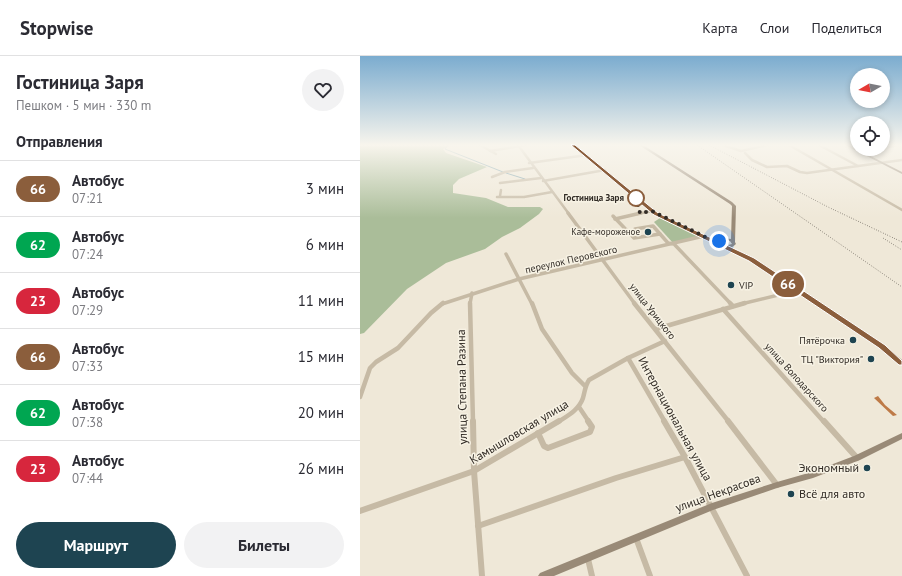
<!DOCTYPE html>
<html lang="ru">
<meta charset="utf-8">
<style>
body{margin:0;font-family:"PT Sans",sans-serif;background:#f2f2f3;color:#2b2b33;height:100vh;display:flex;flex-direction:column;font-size:15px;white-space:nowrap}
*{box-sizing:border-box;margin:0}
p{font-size:13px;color:#7c7c81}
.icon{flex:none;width:22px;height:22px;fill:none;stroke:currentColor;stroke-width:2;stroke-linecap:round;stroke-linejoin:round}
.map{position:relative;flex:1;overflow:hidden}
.details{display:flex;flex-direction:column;background:#fff;width:360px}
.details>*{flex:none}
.badge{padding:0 8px;border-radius:13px;font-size:14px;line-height:26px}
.needle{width:26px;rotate:260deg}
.buttons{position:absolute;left:490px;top:12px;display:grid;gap:8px}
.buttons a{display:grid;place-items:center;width:40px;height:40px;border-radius:50%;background:#fff;box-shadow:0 2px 6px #0003;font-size:20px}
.you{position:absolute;width:20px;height:20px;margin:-10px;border:3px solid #fff;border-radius:50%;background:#1a73e8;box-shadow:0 0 0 6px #1a73e833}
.map>.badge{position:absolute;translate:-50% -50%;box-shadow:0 0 0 2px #fff}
h2{padding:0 16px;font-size:15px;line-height:36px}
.round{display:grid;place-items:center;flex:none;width:42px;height:42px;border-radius:21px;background:#f2f2f3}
.overview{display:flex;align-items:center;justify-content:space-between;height:68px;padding:0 16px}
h1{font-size:19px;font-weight:700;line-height:30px}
.button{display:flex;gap:8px;margin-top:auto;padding:8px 16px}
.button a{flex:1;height:46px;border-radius:24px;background:#1e4451;color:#fff;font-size:16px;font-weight:700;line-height:46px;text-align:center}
.button a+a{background:#f2f2f3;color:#2b2b33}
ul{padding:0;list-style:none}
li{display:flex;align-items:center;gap:12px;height:56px;padding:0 16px;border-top:1px solid #e1e1e2}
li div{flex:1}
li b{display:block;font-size:15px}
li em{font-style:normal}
li .badge{min-width:44px;font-weight:700;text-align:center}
header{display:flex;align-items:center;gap:24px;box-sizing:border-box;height:56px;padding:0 20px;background:#fff;border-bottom:1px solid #e1e1e2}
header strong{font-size:19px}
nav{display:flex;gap:22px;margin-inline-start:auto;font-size:14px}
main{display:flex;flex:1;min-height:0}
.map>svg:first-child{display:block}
.green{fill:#aabd99}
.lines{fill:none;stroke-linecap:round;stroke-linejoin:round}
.stream{stroke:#799faa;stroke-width:1}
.building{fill:#be7a47}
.street-far3{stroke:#c6baa5;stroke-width:2.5}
.street-far2{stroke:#c6baa5;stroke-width:3.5}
.street-far1{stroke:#c6baa5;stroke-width:4.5}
.street{stroke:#c6baa5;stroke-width:6}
.secondary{fill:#998a77;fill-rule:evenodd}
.rail{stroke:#322c26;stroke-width:1;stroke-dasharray:0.5 2;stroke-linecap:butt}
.line{fill:#8b5e3c;stroke:#fff}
.walk{stroke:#322c26;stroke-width:4;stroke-dasharray:0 7.2}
.stop-dot{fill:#fff;stroke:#8b5e3c;stroke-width:2}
.poi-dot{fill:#1e4451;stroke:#f7f2e4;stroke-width:1.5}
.labels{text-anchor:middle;stroke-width:3;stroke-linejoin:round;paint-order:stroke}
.far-stop-label{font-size:9px;font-weight:bold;fill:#322c26;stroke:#f7f2e4;text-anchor:end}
.far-poi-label{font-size:9px;fill:#322c26;stroke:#f7f2e4;text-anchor:end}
.street-label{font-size:10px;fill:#322c26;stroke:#f7f2e4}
.poi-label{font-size:10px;fill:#322c26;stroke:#f7f2e4;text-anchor:end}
.near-street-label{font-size:12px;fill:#322c26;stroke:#f7f2e4}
.near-poi-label{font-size:12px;fill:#322c26;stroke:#f7f2e4;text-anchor:end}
</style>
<header>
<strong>Stopwise</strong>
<nav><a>Карта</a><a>Слои</a><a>Поделиться</a></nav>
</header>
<main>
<section class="details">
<div class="overview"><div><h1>Гостиница Заря</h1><p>Пешком · 5 мин · 330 m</p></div><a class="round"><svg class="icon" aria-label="heart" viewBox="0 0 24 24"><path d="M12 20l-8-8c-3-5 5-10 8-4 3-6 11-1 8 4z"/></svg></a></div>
<h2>Отправления</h2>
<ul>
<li><span class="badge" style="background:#8b5e3c;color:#fff">66</span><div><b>Автобус</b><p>07:21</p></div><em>3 мин</em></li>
<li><span class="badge" style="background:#00a651;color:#fff">62</span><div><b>Автобус</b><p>07:24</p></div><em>6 мин</em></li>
<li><span class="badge" style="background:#d7263d;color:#fff">23</span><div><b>Автобус</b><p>07:29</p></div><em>11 мин</em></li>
<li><span class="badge" style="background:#8b5e3c;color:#fff">66</span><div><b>Автобус</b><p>07:33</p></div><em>15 мин</em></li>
<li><span class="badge" style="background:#00a651;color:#fff">62</span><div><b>Автобус</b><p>07:38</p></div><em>20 мин</em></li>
<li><span class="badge" style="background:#d7263d;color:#fff">23</span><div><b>Автобус</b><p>07:44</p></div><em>26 мин</em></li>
</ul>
<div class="button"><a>Маршрут</a><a>Билеты</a></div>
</section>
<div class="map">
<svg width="542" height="520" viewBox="0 0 542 520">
<rect width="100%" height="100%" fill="#efe8d8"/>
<g class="green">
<polygon points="0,89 90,89 83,93 86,97 127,111 99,123 93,129 93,137 126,142 148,151 180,151 183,153 179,158 160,172 142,181 125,193 86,207 47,233 4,277 0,278"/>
<polygon points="300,162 339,180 313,187 294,166"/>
</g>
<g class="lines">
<g class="stream">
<polyline points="88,89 85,93 143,116"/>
<polyline points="146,117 165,123"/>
</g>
</g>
<polygon class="building" points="518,340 525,349 537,359 533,360 514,342"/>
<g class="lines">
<g class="street-far3">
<polyline points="120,89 136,98"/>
<polyline points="158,89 209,158"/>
<polyline points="363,89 381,95 407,89"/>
<polyline points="429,89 542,154"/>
<polyline points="459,89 498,110"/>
<polyline points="523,92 538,89"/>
<polyline points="130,95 166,89"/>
<polyline points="499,96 516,93"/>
<polyline points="385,97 392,104 407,111 427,110 440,116 447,117 542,104"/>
<polyline points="169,107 227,99"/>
<polyline points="132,121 145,116 173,112"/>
<polyline points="183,125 245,114"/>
<polyline points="140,127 181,122"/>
<polyline points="140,140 141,134"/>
<polyline points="137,141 164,141 192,136"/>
<polyline points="277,158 292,155"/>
</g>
<g class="street-far2">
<polyline points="208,157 275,248"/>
<polyline points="253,160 274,182 300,178"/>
<polyline points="255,163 281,157"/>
<polyline points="275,173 293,170 308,187 314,188 371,248"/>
<polyline points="146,198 172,248"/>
<polyline points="82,248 159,223 344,180"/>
<polyline points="110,248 112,237"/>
<polyline points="381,248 439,234"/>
</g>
<g class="street-far1">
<polyline points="110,247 113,366"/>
<polyline points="172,247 182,273 212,317 225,330"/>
<polyline points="274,247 369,366"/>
<polyline points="370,247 373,250"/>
<polyline points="363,253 464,366"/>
<polyline points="296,273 385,247"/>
<polyline points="268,302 305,366"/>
<polyline points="0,341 10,312 16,306 38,292 71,257 83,247"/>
<polyline points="219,351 229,366"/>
<path d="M198,366c9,-6 21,-12 25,-24 2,-7 2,-12 6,-18l39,-22 37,-17"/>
</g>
<g class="street">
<polyline points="113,365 114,415 122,520"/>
<polyline points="304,365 325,401 387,520"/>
<polyline points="368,365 417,429"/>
<polyline points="464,365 497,402"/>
<polyline points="178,377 184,390 188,392 230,376 232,371 228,365"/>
<polyline points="0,455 114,415 199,365"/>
<polyline points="118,470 256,422 325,401"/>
<polyline points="276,482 290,520"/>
<polyline points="228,503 232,520"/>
</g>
<g class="secondary">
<path d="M212,89h3l82,68 60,28 6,-3 8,1 1,-33 -2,-2 -91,-59h4l89,57 4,4 -1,36 1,2 -5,4 15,6 17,10 121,81 18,15v5h-2l-20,-18 -121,-81 -17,-10 -87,-41zM364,184l6,1 2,3 -4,1 -4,-1 -2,-2z"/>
<polygon points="489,89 542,116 542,118 485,89"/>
<polygon points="542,377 542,383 500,404 453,422 417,432 353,454 194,520 178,520 180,517 352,447 417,426 452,416 494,400"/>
</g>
<g class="rail">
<polyline points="337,89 542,231"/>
<polyline points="349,89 468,151 542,186"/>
<polyline points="523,182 542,194"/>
</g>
</g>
<linearGradient id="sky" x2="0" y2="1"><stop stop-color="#7baccf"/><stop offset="0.55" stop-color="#f8f5ed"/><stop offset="1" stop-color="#f8f5ed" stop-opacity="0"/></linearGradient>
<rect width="542" height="162" fill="url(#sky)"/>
<polygon class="line" points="211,89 215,89 298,157 394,202 525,289 542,305 542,309 539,309 519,292 389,205 294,159"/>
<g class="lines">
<polyline class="walk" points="276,142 280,157 292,155 360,188 359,185"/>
</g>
<circle class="stop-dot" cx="276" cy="142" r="8"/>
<g class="poi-dot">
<circle cx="288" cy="176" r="4"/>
<circle cx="371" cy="229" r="4"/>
<circle cx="493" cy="284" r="4"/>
<circle cx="511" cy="303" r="4"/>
<circle cx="507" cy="412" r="4"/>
<circle cx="431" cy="438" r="4"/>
</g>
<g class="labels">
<g class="far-stop-label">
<text x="264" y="145">Гостиница Заря</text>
</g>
<g class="far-poi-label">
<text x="280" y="179">Кафе-мороженое</text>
</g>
<g class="street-label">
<text transform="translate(211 203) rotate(-13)" y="4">переулок Перовского</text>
<text transform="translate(293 255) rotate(52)" y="4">улица Урицкого</text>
<text transform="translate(437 321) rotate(48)" y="4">улица Володарского</text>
</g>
<g class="poi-label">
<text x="379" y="233" text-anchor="start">VIP</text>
<text x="485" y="288">Пятёрочка</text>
<text x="503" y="307">ТЦ "Виктория"</text>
</g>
<g class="near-street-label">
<text transform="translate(102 331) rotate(-91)" y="4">улица Степана Разина</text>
<text transform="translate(315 363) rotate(61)" y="4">Интернациональная улица</text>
<text transform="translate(159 376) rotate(-31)" y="4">Камышловская улица</text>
<text transform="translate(358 437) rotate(-20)" y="4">улица Некрасова</text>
</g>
<g class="near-poi-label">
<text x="499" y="416">Экономный</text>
<text x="439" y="442" text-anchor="start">Всё для авто</text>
</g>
</g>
</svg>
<div class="buttons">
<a><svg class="needle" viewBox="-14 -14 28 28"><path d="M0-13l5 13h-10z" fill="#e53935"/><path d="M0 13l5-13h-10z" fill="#7c7c81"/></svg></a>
<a><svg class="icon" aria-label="locate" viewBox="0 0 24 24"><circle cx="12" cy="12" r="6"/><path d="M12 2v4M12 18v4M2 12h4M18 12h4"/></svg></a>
</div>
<div class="you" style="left:359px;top:185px"></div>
<b class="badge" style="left:428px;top:228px;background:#8b5e3c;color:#fff">66</b>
</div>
</main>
